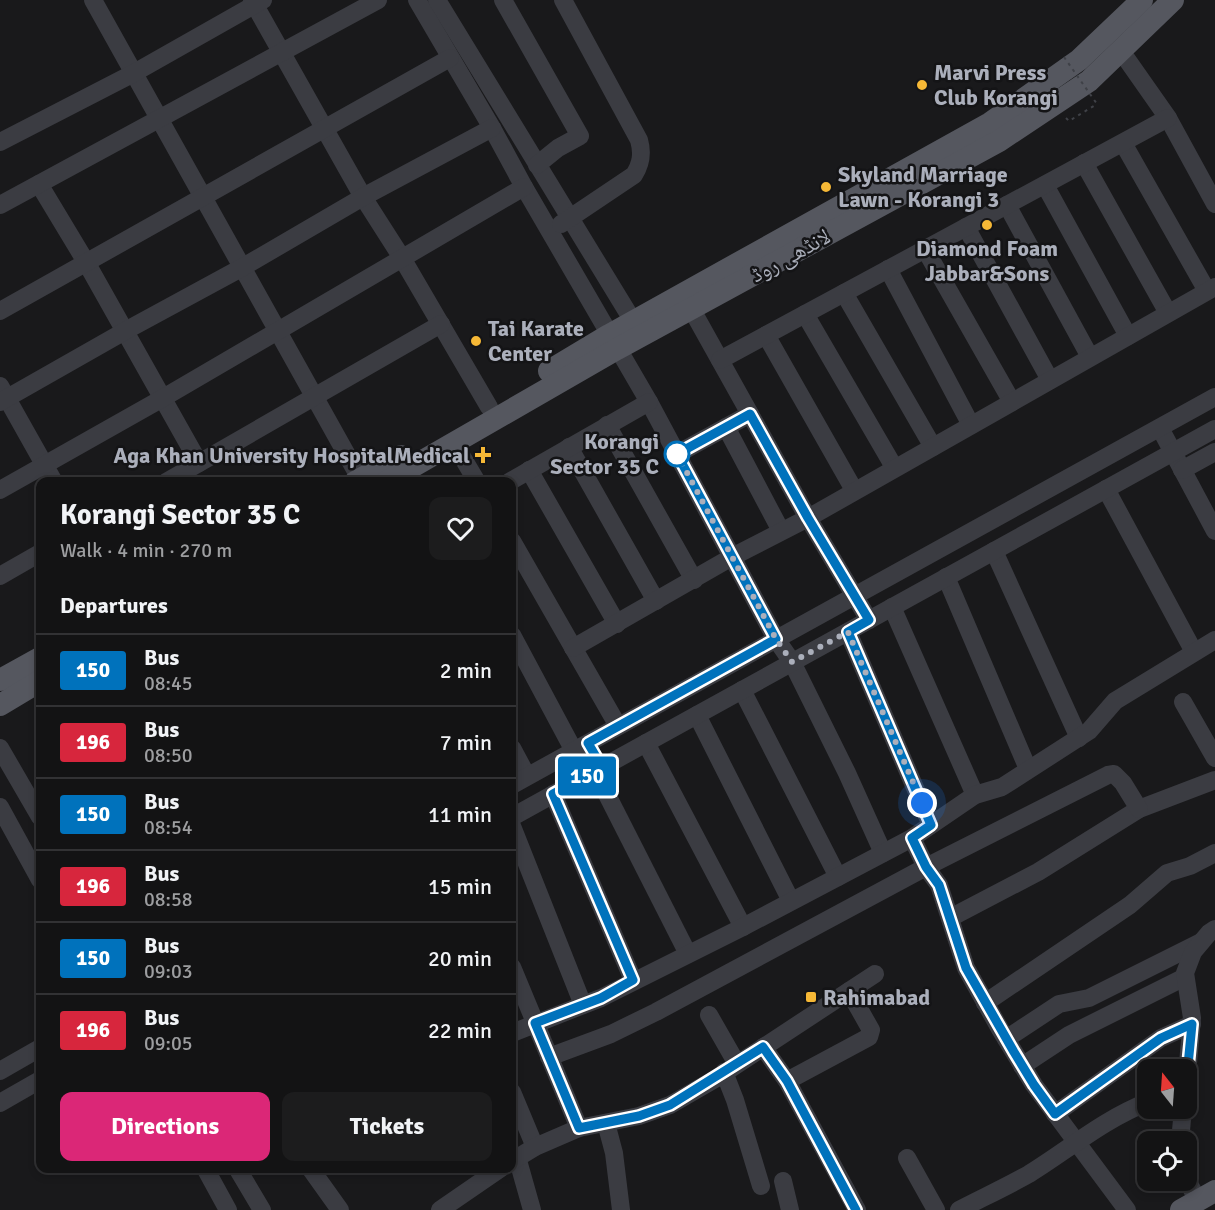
<!DOCTYPE html>
<meta charset="utf-8">
<style>
body{margin:0;font-family:Signika,"Noto Naskh Arabic",sans-serif;background:#1c1c1d;color:#f1f3f6;height:100vh;display:flex;flex-direction:column;font-size:22px;white-space:nowrap}
*{box-sizing:border-box;margin:0}
p{font-size:20px;color:#9d9ea0}
.icon{flex:none;width:33px;height:33px;fill:none;stroke:currentColor;stroke-width:2;stroke-linecap:round;stroke-linejoin:round}
.map{position:relative;flex:1;overflow:hidden}
.panel{position:absolute;left:36px;top:477px;width:480px;height:696px;display:flex;flex-direction:column;background:#131314;border-radius:12px;box-shadow:0 3px 9px #0003,0 0 0 2px #323234}
.panel>*{flex:none}
.badge{padding:0 12px;border-radius:4px;font-size:21px;line-height:39px}
.needle{width:39px;rotate:343deg}
.buttons{position:absolute;left:1137px;top:1059px;display:grid;gap:12px}
.buttons a{display:grid;place-items:center;width:60px;height:60px;border-radius:12px;background:#131314;box-shadow:0 3px 9px #0003,0 0 0 2px #323234;font-size:30px}
.you{position:absolute;width:30px;height:30px;margin:-15px;border:4px solid #fff;border-radius:50%;background:#1a73e8;box-shadow:0 0 0 9px #1a73e833}
.map>.badge{position:absolute;translate:-50% -50%;box-shadow:0 0 0 3px #fff}
h2{padding:0 24px;font-size:22px;line-height:54px}
.round{display:grid;place-items:center;flex:none;width:63px;height:63px;border-radius:12px;background:#1c1c1d}
.overview{display:flex;align-items:center;justify-content:space-between;height:102px;padding:0 24px}
h1{font-size:28px;font-weight:800;line-height:45px}
.primary-button{display:flex;gap:12px;margin-top:auto;padding:12px 24px}
.primary-button a{flex:1;height:69px;border-radius:12px;background:#db2777;color:#fff;font-size:24px;font-weight:800;line-height:69px;text-align:center}
.primary-button a+a{background:#1c1c1d;color:#f1f3f6}
ul{padding:0;list-style:none}
li{display:flex;align-items:center;gap:18px;height:72px;padding:0 24px;border-top:2px solid #323234}
li div{flex:1}
li b{display:block;font-size:22px}
li em{font-style:normal}
li .badge{min-width:66px;font-weight:700;text-align:center}
.map>svg:first-child{display:block}
.lines{fill:none;stroke-linecap:round;stroke-linejoin:round}
.path{stroke:#3f4147;stroke-width:2;stroke-dasharray:3 4.5;stroke-linecap:butt}
.minor{stroke:#3b3c42;stroke-width:18}
.major{stroke:#55575f;stroke-width:22}
.path-bridge{stroke:#3f4147;stroke-width:2;stroke-dasharray:3 4.5;stroke-linecap:butt}
.line-casing{stroke:#fff;stroke-width:14}
.line{stroke:#0072bc;stroke-width:9}
.walk{stroke:#abafbb;stroke-width:6;stroke-dasharray:0 10.8}
.poi-dot{fill:#f6b836;stroke:#141416;stroke-width:2}
.stop-dot{fill:#fff;stroke:#0072bc;stroke-width:3}
.labels{text-anchor:middle;stroke-width:5;stroke-linejoin:round;paint-order:stroke}
.poi-label{font-size:22px;font-weight:bold;fill:#abafbb;stroke:#141416;text-anchor:start}
.street-label{font-size:22px;fill:#abafbb;stroke:#141416}
.stop-label{font-size:22px;font-weight:bold;fill:#abafbb;stroke:#141416;text-anchor:end}
</style>
<div class="map">
<svg width="1215" height="1210" viewBox="0 0 1215 1210">
<rect width="100%" height="100%" fill="#19191b"/>
<g class="lines">
<polyline class="path" points="1066,118 1069,121 1097,104"/>
<g class="minor">
<polyline points="93,0 362,482"/>
<polyline points="252,0 363,197 402,258 489,407"/>
<polyline points="417,0 492,128 524,187 649,402 776,639 792,662 847,773 883,853"/>
<polyline points="437,0 639,331"/>
<polyline points="503,0 580,136 558,148 537,165"/>
<polyline points="1121,51 1168,118 1215,204"/>
<polyline points="0,142 134,73 263,0"/>
<polyline points="1123,143 1207,291"/>
<polyline points="1084,163 1168,313"/>
<polyline points="39,184 86,262 199,463"/>
<polyline points="1045,185 1128,336"/>
<polyline points="0,205 378,0"/>
<polyline points="1007,205 1090,357"/>
<path d="M561,224l73,-49c7,-11 9,-21 5,-35l-76,-140"/>
<polyline points="966,227 1050,380"/>
<polyline points="925,249 1012,402"/>
<polyline points="888,269 971,425"/>
<polyline points="844,293 933,447"/>
<polyline points="692,310 808,518 869,620"/>
<polyline points="0,311 450,58"/>
<polyline points="805,314 894,467"/>
<polyline points="766,335 854,490"/>
<polyline points="720,360 1168,118"/>
<polyline points="0,386 54,482"/>
<polyline points="0,402 125,331 243,267 363,197 492,128"/>
<polyline points="607,425 694,580"/>
<polyline points="726,427 781,531"/>
<polyline points="1160,428 1215,531"/>
<polyline points="454,443 477,482"/>
<polyline points="569,447 656,601"/>
<polyline points="677,454 750,414"/>
<polyline points="529,470 617,624"/>
<polyline points="1182,470 1215,452"/>
<polyline points="166,482 441,324"/>
<polyline points="509,482 649,402"/>
<polyline points="1106,489 1194,652"/>
<polyline points="0,490 163,398 524,187"/>
<polyline points="512,541 618,726"/>
<polyline points="994,551 1079,738"/>
<polyline points="0,576 40,553"/>
<polyline points="946,577 1028,769"/>
<polyline points="892,607 975,795"/>
<polyline points="848,632 931,825"/>
<polyline points="512,635 574,751"/>
<polyline points="573,648 732,557 808,518 1215,287"/>
<polyline points="742,690 838,877"/>
<polyline points="1183,702 1215,758"/>
<polyline points="697,715 791,901"/>
<polyline points="646,743 743,927"/>
<polyline points="0,748 40,817"/>
<polyline points="512,748 527,776"/>
<polyline points="595,771 688,954"/>
<polyline points="512,785 1215,397"/>
<polyline points="553,794 633,980"/>
<polyline points="0,807 40,880"/>
<polyline points="512,817 1215,429"/>
<polyline points="512,826 583,1005"/>
<polyline points="912,838 926,867 939,885 966,968 1000,1029 1034,1085 1127,1210"/>
<polyline points="950,918 1038,872 1139,809 1215,780"/>
<polyline points="512,967 579,1128"/>
<polyline points="985,1003 1130,905 1167,873 1190,866 1215,853"/>
<polyline points="709,1015 737,1064"/>
<polyline points="512,1033 601,998 743,927 912,838 975,795 1002,787 1089,731 1115,701 1215,640"/>
<polyline points="1006,1039 1059,1004 1089,998 1201,942"/>
<polyline points="763,1047 787,1081 857,1210"/>
<polyline points="549,1057 611,1034 656,1012 926,867 1108,775 1114,774 1123,783 1139,809"/>
<polyline points="1022,1066 1069,1035 1185,977"/>
<polyline points="0,1071 40,1048"/>
<polyline points="724,1072 735,1100 761,1186"/>
<polyline points="787,1081 869,1037 871,1030 849,991"/>
<polyline points="1186,1086 1192,1018 1185,973 1193,952 1209,933 1215,929"/>
<polyline points="512,1092 535,1147"/>
<polyline points="0,1103 40,1080"/>
<polyline points="1055,1114 1161,1038 1192,1024"/>
<polyline points="606,1123 614,1153 621,1210"/>
<polyline points="1180,1142 1183,1108"/>
<polyline points="517,1157 532,1210"/>
<polyline points="907,1158 936,1210"/>
<polyline points="512,1161 535,1147 579,1128 639,1116 670,1105 715,1079 875,974"/>
<polyline points="205,1168 228,1210"/>
<polyline points="237,1168 262,1210"/>
<polyline points="310,1168 340,1210"/>
<polyline points="1186,1178 1198,1201"/>
<polyline points="783,1181 790,1210"/>
<polyline points="440,1210 501,1168"/>
<path d="M959,1210c23,-12 47,-23 70,-36 39,-24 75,-55 119,-72"/>
</g>
<g class="major">
<polyline points="549,371 609,335 990,123 1079,60 1142,0"/>
<polyline points="355,482 401,456"/>
<polyline points="386,482 617,349 999,141 1089,81 1173,0"/>
<polyline points="0,680 40,658"/>
<polyline points="0,705 40,681"/>
<polyline points="1181,1210 1215,1191"/>
</g>
<polyline class="path-bridge" points="1064,57 1097,104"/>
</g>
<g class="lines">
<g class="line-casing">
<polyline id="line" points="856,1210 787,1081 763,1047 670,1105 639,1116 579,1128 535,1023 601,998 633,980 553,794 602,767 588,743 776,639 677,454 750,414 808,518 869,620 848,632 931,825 912,838 926,867 939,885 966,968 1014,1052 1034,1085 1055,1114 1161,1038 1192,1024 1186,1086"/>
</g>
<use href="#line" class="line"/>
<polyline class="walk" points="677,454 776,639 792,662 848,632 922,803"/>
</g>
<g class="poi-dot">
<circle cx="922" cy="85" r="6"/>
<circle cx="826" cy="187" r="6"/>
<circle cx="987" cy="225" r="6"/>
<circle cx="476" cy="341" r="6"/>
<path d="M480 446h6v6h6v6h-6v6h-6v-6h-6v-6h6z"/>
<rect x="805" y="991" width="12" height="12" rx="3"/>
</g>
<circle class="stop-dot" cx="677" cy="454" r="12"/>
<g class="labels">
<g class="poi-label">
<text x="934" y="80">Marvi Press<tspan x="934" dy="25">Club Korangi</tspan></text>
<text x="838" y="182">Skyland Marriage<tspan x="838" dy="25">Lawn - Korangi 3</tspan></text>
<text x="987" y="256" text-anchor="middle">Diamond Foam<tspan x="987" dy="25">Jabbar&amp;Sons</tspan></text>
<text x="488" y="336">Tai Karate<tspan x="488" dy="25">Center</tspan></text>
<text x="470" y="463" text-anchor="end">Aga Khan University HospitalMedical</text>
<text x="823" y="1005">Rahimabad</text>
</g>
<g class="street-label">
<text transform="translate(790 255) rotate(-29)" y="8">لانڈھی روڈ</text>
</g>
<g class="stop-label">
<text x="659" y="449">Korangi<tspan x="659" dy="25">Sector 35 C</tspan></text>
</g>
</g>
</svg>
<div class="buttons">
<a><svg class="needle" viewBox="-14 -14 28 28"><path d="M0-13l5 13h-10z" fill="#e53935"/><path d="M0 13l5-13h-10z" fill="#9d9ea0"/></svg></a>
<a><svg class="icon" aria-label="locate" viewBox="0 0 24 24"><circle cx="12" cy="12" r="6"/><path d="M12 2v4M12 18v4M2 12h4M18 12h4"/></svg></a>
</div>
<div class="you" style="left:922px;top:803px"></div>
<b class="badge" style="left:587px;top:776px;background:#0072bc;color:#fff">150</b>
<section class="panel">
<div class="overview"><div><h1>Korangi Sector 35 C</h1><p>Walk · 4 min · 270 m</p></div><a class="round"><svg class="icon" aria-label="heart" viewBox="0 0 24 24"><path d="M12 20l-8-8c-3-5 5-10 8-4 3-6 11-1 8 4z"/></svg></a></div>
<h2>Departures</h2>
<ul>
<li><span class="badge" style="background:#0072bc;color:#fff">150</span><div><b>Bus</b><p>08:45</p></div><em>2 min</em></li>
<li><span class="badge" style="background:#d7263d;color:#fff">196</span><div><b>Bus</b><p>08:50</p></div><em>7 min</em></li>
<li><span class="badge" style="background:#0072bc;color:#fff">150</span><div><b>Bus</b><p>08:54</p></div><em>11 min</em></li>
<li><span class="badge" style="background:#d7263d;color:#fff">196</span><div><b>Bus</b><p>08:58</p></div><em>15 min</em></li>
<li><span class="badge" style="background:#0072bc;color:#fff">150</span><div><b>Bus</b><p>09:03</p></div><em>20 min</em></li>
<li><span class="badge" style="background:#d7263d;color:#fff">196</span><div><b>Bus</b><p>09:05</p></div><em>22 min</em></li>
</ul>
<div class="primary-button"><a>Directions</a><a>Tickets</a></div>
</section>
</div>
